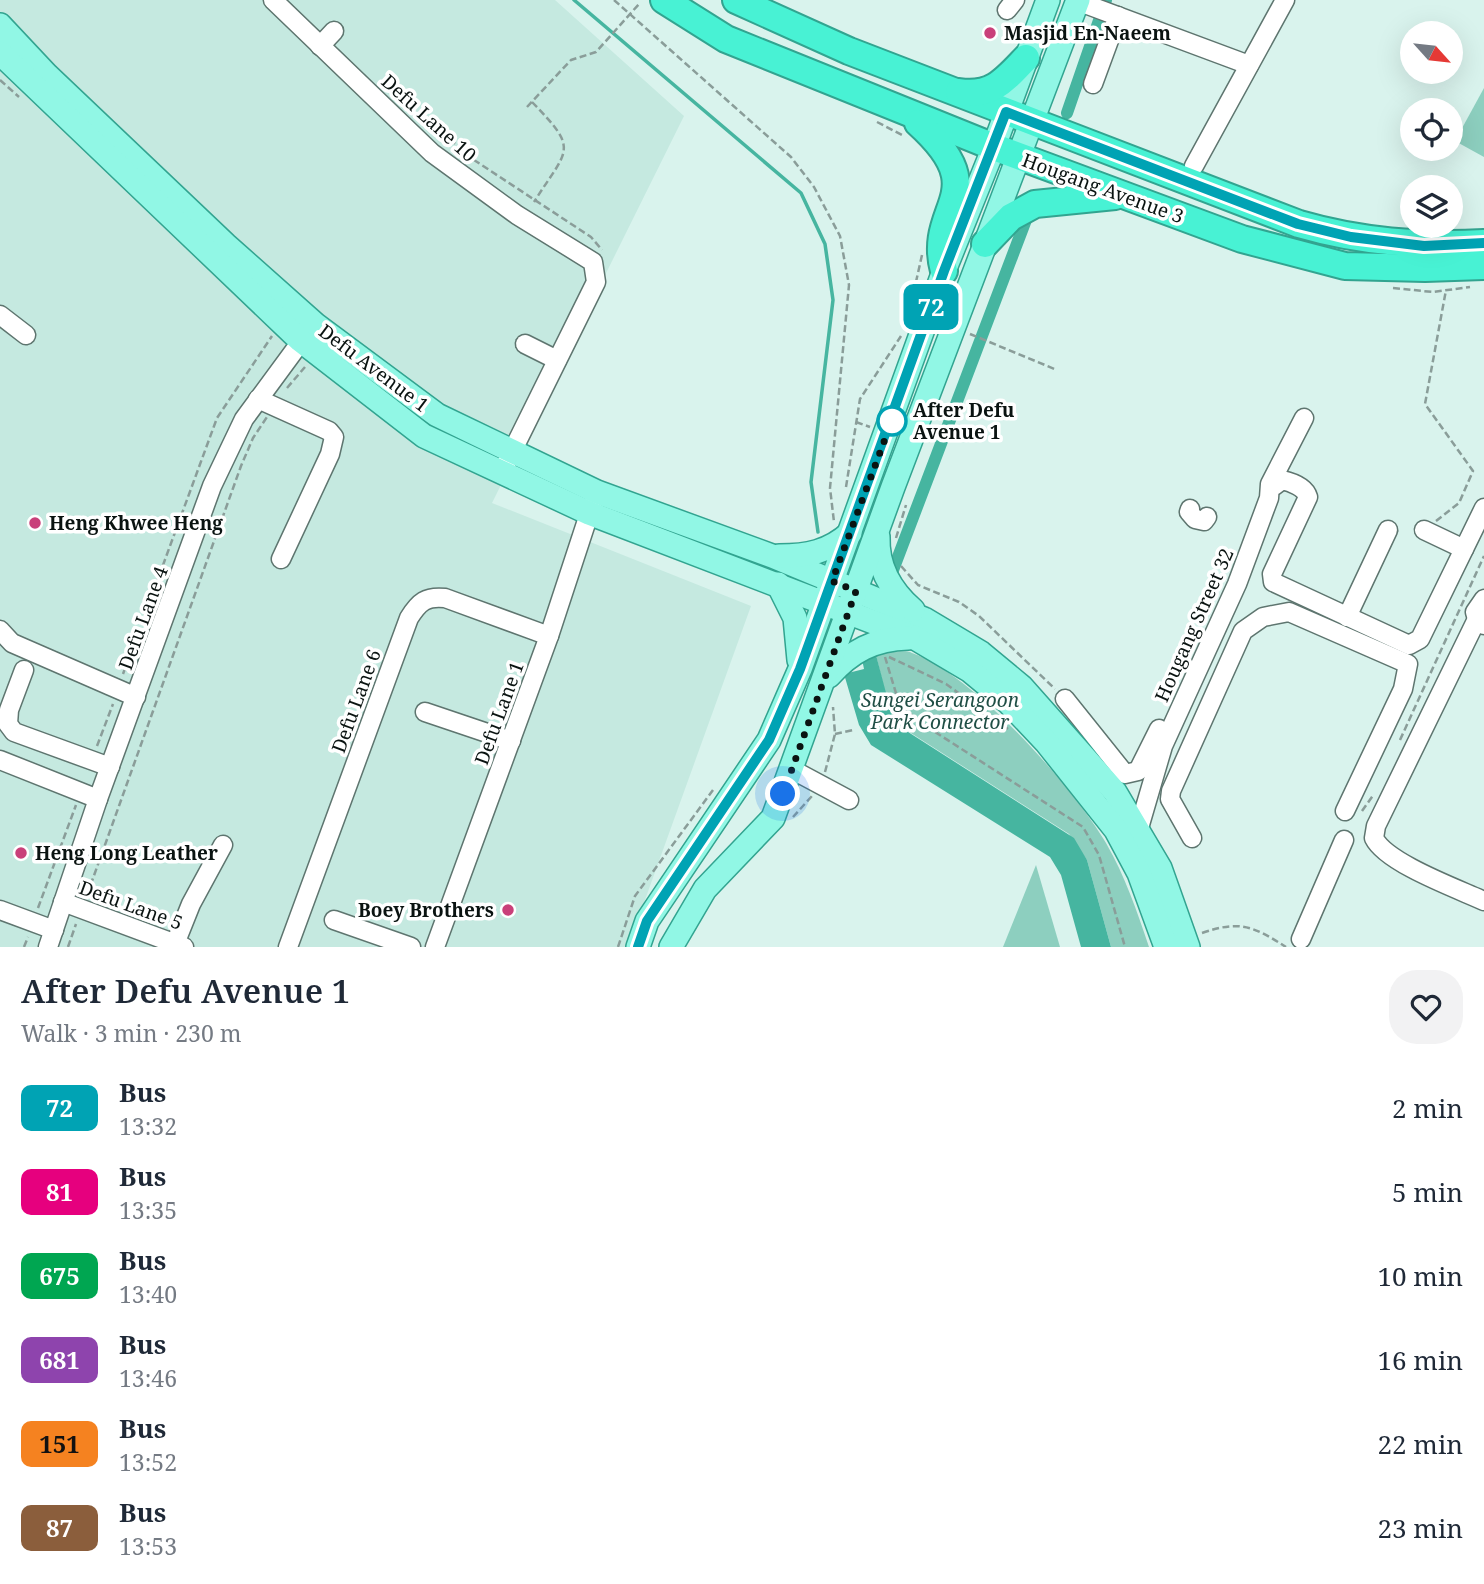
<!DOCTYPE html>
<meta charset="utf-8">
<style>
body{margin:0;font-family:"Noto Serif",serif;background:#f2f2f3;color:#1f2937;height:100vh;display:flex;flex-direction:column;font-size:26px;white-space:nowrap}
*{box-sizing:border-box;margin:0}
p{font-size:23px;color:#747a83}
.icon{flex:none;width:38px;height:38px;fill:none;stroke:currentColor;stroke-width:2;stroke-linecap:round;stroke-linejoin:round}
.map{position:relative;height:947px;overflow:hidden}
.side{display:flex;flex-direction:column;background:#fff;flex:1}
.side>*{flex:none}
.badge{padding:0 14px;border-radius:10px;font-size:24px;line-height:46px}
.needle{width:46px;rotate:117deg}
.fabs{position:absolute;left:1400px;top:21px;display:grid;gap:14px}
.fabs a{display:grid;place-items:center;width:63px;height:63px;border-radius:50%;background:#fff;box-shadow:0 7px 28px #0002;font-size:35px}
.you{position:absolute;width:35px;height:35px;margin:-18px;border:5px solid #fff;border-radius:50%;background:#1a73e8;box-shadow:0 0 0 10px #1a73e833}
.map>.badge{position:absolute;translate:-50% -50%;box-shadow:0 0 0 4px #fff}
.round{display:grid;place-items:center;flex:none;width:74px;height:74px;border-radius:28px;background:#f2f2f3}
.headline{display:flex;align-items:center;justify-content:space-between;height:119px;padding:0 21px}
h1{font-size:33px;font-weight:600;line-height:52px}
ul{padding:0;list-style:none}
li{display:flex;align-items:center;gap:21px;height:84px;padding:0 21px}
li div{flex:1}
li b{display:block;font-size:26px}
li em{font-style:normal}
li .badge{min-width:77px;font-weight:700;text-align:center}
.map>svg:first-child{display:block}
.built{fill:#c5e9e0}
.green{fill:#8dcfbf}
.water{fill:#46b5a0}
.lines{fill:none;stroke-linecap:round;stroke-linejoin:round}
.stream{stroke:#46b5a0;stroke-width:3.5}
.canal{stroke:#46b5a0;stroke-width:12}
.minor-casing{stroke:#5e756f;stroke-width:21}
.major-casing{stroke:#32a490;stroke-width:26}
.highway-casing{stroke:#32a490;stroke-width:30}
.path{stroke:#8a9d99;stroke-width:2.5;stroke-dasharray:7 3.5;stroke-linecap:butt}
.minor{stroke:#fff;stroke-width:18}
.major{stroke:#91f7e5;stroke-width:23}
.highway{stroke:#48f2d4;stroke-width:26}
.line-casing{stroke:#fff;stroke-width:16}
.line{stroke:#00a3b4;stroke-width:10}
.walk{stroke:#0a1311;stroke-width:7;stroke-dasharray:0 12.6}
.poi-dot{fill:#c9407a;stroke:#fff;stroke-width:2.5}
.stop-dot{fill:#fff;stroke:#00a3b4;stroke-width:3.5}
.labels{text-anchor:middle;stroke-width:7;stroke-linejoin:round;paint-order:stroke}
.poi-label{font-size:19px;font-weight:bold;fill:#0a1311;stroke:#fff;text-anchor:start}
.street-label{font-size:19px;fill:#0a1311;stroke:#fff}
.stop-label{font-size:19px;font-weight:bold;fill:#0a1311;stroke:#fff;text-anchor:start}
.park-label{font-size:19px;font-style:italic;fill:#1f4e45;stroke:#fff}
</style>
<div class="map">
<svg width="1484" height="947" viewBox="0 0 1484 947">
<rect width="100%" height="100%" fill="#d9f3ed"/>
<polygon class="built" points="0,0 555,0 684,116 492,503 751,606 628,947 0,947"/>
<g class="green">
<polygon points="1484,88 1484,157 1455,141"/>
<path d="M890,652c7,0 16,-2 22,1 62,22 160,133 194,190 19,33 31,68 43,104h-38l-24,-87 -18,-26 -177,-113 -16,-66z"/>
<polygon points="1036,865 1060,947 1003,947"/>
</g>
<polygon class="water" points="876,655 894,723 1074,838 1087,860 1111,947 1081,947 1061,875 1050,857 871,745 859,725 844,674 864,669 862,659"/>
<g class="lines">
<polyline class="stream" points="574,0 801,193 825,244 833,300 811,482 818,532"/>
<g class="canal">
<polyline points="1067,113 1106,0"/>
<polyline points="890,578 1029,212"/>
</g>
<g class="minor-casing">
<g id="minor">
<polyline points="273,0 432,153 517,215 593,262 596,282 501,474"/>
<polyline points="1077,1 1249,65"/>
<polyline points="1007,10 1015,0"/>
<polyline points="320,46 334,31"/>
<polyline points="1093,84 1118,16"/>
<polyline points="1194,166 1285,0"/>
<polyline points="0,315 26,335"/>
<polyline points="525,344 557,360"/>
<polyline points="258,399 329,431 334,437 330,454 281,559"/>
<path d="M1274,486l8,-6c9,2 23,7 26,17l-36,77 1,8 136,63 11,-6 64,-131"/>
<polyline points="1190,509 1189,512 1195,519 1204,521 1207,517"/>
<polyline points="1424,530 1464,549"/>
<polyline points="1484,599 1475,612 1477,619 1484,625"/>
<polyline points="1347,617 1388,530"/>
<path d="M1477,619l-101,207 -2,12c12,25 84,51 110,63"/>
<polyline points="0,630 12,643 136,697"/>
<polyline points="24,670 9,710 8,724 14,732 110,767"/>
<polyline points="1065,699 1125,774 1138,771 1159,729"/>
<polyline points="425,712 511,741"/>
<polyline points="0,760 98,799"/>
<polyline points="793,770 849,800"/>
<polyline points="1139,828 1163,746 1237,584 1269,498 1270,484 1304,418"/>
<polyline points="1192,838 1170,799 1171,791 1243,631 1263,617 1289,612 1408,664 1403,689 1345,811"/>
<polyline points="63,902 184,947"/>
<polyline points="0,910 54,930"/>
<polyline points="334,920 411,947"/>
<polyline points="1301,939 1344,840"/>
<polyline points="175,944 191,904 223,845"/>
<polyline points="48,947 98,799 212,486 244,419 308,332"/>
<path d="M288,947l121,-329c10,-16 17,-22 36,-20l104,38"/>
<polyline points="435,947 549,636 593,502"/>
</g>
</g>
<g class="major-casing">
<g id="major">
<polyline points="0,25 46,74 226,245 316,325 437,415 597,492 772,556 924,619 981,653 1022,687 1115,792 1160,868 1188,947"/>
<polyline points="0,53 300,340 424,436 589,513 915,638 969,670 1009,703 1046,742 1116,830 1139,873 1166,947"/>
<path d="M878,537c-1,30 13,54 35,73"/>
<path d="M779,556c28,0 50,-4 71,-23"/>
<polyline points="778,584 795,618 799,660"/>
<path d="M829,676c22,-25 45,-37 79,-38"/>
<polyline points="638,947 647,921 769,740 800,669 944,271 990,157 1048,0"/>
<polyline points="671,947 705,889 773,818 893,487 1078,0"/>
</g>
</g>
<g class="highway-casing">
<g id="highway">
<polyline points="664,0 726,39 994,147 1242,239 1345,266 1425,268 1484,266"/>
<path d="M736,0l113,51 450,173c62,18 121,22 185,19"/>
<path d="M959,92c33,5 46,-12 67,-34"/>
<path d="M918,123c78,71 8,82 26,148"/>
<polyline points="985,244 1011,217 1035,204 1115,196"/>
</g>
</g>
<g class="path">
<polyline points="614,0 791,157 814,187 840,236 849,285 830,488 834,522"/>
<polyline points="0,80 19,97"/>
<polyline points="385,86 427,117 468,156 591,237 602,250"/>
<path d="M532,102c48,49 36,46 2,100"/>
<polyline points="527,107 571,60 596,52 639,4"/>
<polyline points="877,122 902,135"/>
<polyline points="1393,288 1433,292 1470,287"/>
<polyline points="909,313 922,255"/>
<polyline points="970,334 1057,370"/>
<polyline points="287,388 305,367"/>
<polyline points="856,422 870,427"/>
<polyline points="846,487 860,399 901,336"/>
<polyline points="1436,521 1459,503 1473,471 1425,404 1446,290"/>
<polyline points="896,538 906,505"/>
<polyline points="901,566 918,585 959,602 979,616 1055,689"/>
<polyline points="885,657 899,703 918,721 1083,827 1099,855 1125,947"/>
<polyline points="889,657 946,684 1008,729"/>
<polyline points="123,674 217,418 272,336"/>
<polyline points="835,734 853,730"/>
<polyline points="1400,740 1484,556"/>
<polyline points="97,746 113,704"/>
<polyline points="825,772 835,734 833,707"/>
<polyline points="1362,811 1374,794"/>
<polyline points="793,817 812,796"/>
<polyline points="87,895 241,466 253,438 267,417"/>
<polyline points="38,908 76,805"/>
<path d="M1202,933c38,-13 51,-7 84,14"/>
<polyline points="24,947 28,937"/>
<polyline points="68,947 76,924"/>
<polyline points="618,947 635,896 713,790"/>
</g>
<use href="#minor" class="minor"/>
<use href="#major" class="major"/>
<use href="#highway" class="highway"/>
</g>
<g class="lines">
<g class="line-casing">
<polyline id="line" points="638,947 647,921 769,740 800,669 944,271 1006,112 1298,224 1351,237 1424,246 1484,243"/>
</g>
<use href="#line" class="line"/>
<polyline class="walk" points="783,794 856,591 832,581 894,415 892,421"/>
</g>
<g class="poi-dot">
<circle cx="990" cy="33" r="7"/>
<circle cx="35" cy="523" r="7"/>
<circle cx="21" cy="853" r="7"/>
<circle cx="508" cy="910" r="7"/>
</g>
<circle class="stop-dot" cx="892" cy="421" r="14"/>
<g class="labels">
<g class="poi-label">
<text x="1004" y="40">Masjid En-Naeem</text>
<text x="49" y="530">Heng Khwee Heng</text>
<text x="35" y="860">Heng Long Leather</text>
<text x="494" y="917" text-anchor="end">Boey Brothers</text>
</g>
<g class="street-label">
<text transform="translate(429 118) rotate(42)" y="7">Defu Lane 10</text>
<text transform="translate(1103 188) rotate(20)" y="7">Hougang Avenue 3</text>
<text transform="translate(374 368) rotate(37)" y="7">Defu Avenue 1</text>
<text transform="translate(143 618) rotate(-70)" y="7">Defu Lane 4</text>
<text transform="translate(1194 625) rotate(-66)" y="7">Hougang Street 32</text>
<text transform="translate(356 701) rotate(-70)" y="7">Defu Lane 6</text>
<text transform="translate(499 713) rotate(-70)" y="7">Defu Lane 1</text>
<text transform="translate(131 905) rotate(20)" y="7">Defu Lane 5</text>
</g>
<g class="stop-label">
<text x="913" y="417">After Defu<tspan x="913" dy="22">Avenue 1</tspan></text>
</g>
<g class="park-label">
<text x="940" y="707">Sungei Serangoon<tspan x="940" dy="22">Park Connector</tspan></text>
</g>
</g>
</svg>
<div class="fabs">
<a><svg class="needle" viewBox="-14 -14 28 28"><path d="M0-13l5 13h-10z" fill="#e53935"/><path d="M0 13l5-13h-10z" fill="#747a83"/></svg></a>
<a><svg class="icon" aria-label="locate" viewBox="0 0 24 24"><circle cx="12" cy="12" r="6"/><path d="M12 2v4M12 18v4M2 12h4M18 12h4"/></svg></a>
<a><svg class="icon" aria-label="layers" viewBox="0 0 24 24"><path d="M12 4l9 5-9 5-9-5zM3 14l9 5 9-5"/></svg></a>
</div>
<div class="you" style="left:783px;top:794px"></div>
<b class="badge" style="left:931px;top:307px;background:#00a3b4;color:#fff">72</b>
</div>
<section class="side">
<div class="headline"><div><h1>After Defu Avenue 1</h1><p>Walk · 3 min · 230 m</p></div><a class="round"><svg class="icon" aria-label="heart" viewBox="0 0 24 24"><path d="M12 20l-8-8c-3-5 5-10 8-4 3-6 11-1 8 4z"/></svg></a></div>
<ul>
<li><span class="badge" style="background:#00a3b4;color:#fff">72</span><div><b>Bus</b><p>13:32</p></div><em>2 min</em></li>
<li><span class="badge" style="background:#e6007e;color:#fff">81</span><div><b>Bus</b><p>13:35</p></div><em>5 min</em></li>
<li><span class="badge" style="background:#00a651;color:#fff">675</span><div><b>Bus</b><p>13:40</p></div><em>10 min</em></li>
<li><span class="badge" style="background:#8e44ad;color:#fff">681</span><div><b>Bus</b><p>13:46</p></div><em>16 min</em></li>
<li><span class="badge" style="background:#f58220;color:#111">151</span><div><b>Bus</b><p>13:52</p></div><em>22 min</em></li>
<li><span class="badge" style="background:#8b5e3c;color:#fff">87</span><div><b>Bus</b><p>13:53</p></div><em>23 min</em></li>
</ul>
</section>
